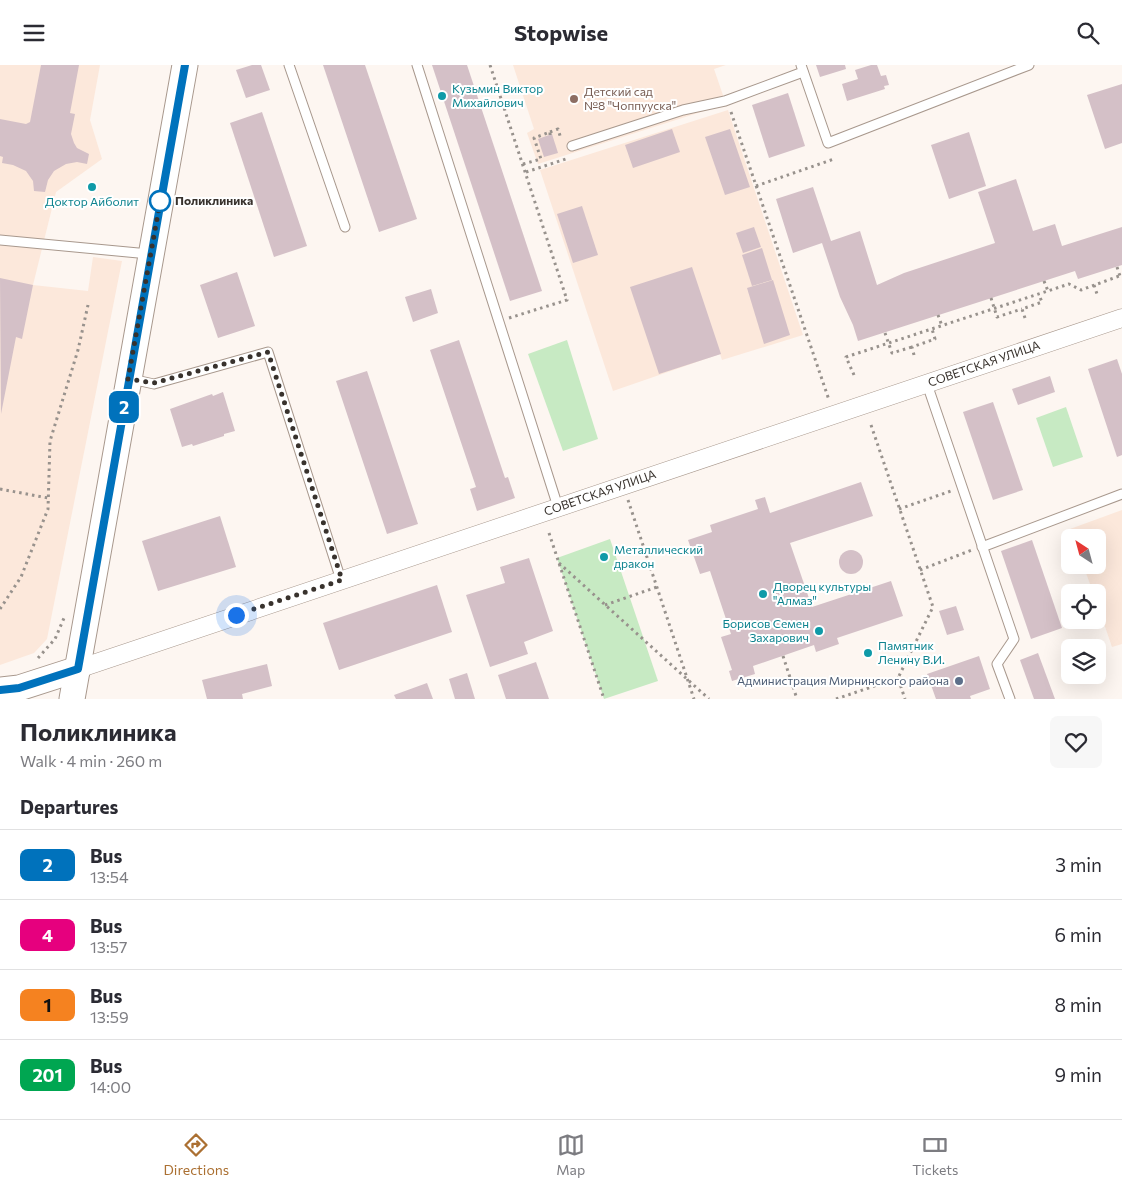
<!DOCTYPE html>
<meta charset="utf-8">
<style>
body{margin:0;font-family:Commissioner,sans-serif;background:#f7f7f7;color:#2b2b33;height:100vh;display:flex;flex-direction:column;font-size:19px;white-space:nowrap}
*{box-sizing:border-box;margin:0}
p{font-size:16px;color:#7c7c81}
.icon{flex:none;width:28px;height:28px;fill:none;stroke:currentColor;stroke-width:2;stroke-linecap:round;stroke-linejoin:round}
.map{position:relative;height:634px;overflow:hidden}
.side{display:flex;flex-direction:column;background:#fff;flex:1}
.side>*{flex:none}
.badge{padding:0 10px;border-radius:8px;font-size:18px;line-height:32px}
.needle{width:32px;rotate:324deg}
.tools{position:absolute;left:1061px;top:464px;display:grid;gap:10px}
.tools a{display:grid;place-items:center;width:45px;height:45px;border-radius:8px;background:#fff;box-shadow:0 5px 20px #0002;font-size:25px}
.you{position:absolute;width:25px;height:25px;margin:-12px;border:4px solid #fff;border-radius:50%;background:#1a73e8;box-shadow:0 0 0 8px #1a73e833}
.map>.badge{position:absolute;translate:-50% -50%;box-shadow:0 0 0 2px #fff}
h2{padding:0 20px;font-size:19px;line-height:45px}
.round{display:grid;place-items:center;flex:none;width:52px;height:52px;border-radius:8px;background:#f7f7f7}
.summary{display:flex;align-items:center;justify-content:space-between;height:85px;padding:0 20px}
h1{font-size:24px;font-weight:700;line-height:38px}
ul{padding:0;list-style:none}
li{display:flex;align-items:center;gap:15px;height:70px;padding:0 20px;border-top:1px solid #e1e1e2}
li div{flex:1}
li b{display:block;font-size:19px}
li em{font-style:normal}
li .badge{min-width:55px;font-weight:700;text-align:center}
header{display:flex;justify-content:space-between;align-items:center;height:65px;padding:0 20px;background:#fff;font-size:22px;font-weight:700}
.tab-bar{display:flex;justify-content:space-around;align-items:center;height:70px;border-top:1px solid #e1e1e2;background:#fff;font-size:14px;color:#7c7c81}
.tab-bar a{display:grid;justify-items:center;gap:2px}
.tab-bar .active{color:#ab7032}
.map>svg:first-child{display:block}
.built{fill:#fce8db}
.green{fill:#c7eac3}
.building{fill:#d4c0c7}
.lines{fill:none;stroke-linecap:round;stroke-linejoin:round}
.service-casing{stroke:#a8988d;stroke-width:11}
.minor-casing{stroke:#a8988d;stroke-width:19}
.secondary-casing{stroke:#a8988d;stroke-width:27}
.path{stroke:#98928d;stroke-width:3;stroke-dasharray:2.5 4;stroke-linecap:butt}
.service{stroke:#fff;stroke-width:9}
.minor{stroke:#fff;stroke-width:18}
.secondary{stroke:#fff;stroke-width:25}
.line-casing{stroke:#fff;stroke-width:11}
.line{stroke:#0072bc;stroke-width:8}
.walk{stroke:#38322d;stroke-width:5;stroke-dasharray:0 9}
.culture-dot{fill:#0f9aa8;stroke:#fff;stroke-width:2}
.education-dot{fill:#8d6e63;stroke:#fff;stroke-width:2}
.stop-dot{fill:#fff;stroke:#0072bc;stroke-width:2.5}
.service-dot{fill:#5c6f8a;stroke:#fff;stroke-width:2}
.labels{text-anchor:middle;stroke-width:4;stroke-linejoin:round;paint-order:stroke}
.culture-label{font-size:12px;fill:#0d838f;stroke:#fff;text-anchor:start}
.education-label{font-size:12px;fill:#785e54;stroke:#fff;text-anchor:start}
.stop-label{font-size:12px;font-weight:bold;fill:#38322d;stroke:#fff;text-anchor:start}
.street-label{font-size:12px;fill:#38322d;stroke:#fff}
.service-label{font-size:12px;fill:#4e5e75;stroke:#fff;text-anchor:end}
</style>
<header><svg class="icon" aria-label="menu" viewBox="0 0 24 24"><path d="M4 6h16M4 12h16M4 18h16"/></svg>Stopwise<svg class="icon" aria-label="search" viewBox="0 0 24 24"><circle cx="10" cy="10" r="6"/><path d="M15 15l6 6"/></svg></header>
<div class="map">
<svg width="1122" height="634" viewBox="0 0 1122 634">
<rect width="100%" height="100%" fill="#fdf6f1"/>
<g class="built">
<polygon points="0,0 100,0 90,55 102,94 56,127 33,220 88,226 93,192 122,196 47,574 34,588 0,600"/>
<polygon points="513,0 726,0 714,4 726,39 538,99 527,68 534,64"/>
<polygon points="728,45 803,270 722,295 720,289 613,326 540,105"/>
<polygon points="1122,445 1122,579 1112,582 1098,541 1098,528 1093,527 1083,500 1098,500 1098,472 1073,472 1070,464"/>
</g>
<g class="green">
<polygon points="567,275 598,374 563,386 528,289"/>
<polygon points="1066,342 1083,392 1053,402 1036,353"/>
<polygon points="610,474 658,616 604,634 557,493"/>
</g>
<g class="building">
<polygon points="41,0 79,0 70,48 75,49 71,69 74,78 77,83 89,89 87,99 77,97 66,99 54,106 48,115 45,127 34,126 33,116 26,106 13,100 2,98 3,92 0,91 0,54 26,59 30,57"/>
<polygon points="252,0 261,0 270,25 246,33 236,5"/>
<polygon points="323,0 365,0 417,154 379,167"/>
<polygon points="432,0 467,0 542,226 510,236"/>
<polygon points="816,0 845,0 846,4 820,12"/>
<polygon points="871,0 877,0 881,11 886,10 889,20 884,21 885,24 847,36 842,19 858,14 855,5"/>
<polygon points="1122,19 1122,78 1105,84 1087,30"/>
<polygon points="788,28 805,81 769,93 752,40"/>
<polygon points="262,47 307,181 274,192 230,58"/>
<polygon points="672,64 680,87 633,103 625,80"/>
<polygon points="730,64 750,122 725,130 705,72"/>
<polygon points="969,67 986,121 949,134 931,80"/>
<polygon points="552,69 558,88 544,92 538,74"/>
<polygon points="1016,114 1033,166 1055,159 1062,181 1122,162 1122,200 1078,214 1075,206 858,276 853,260 840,232 822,178 793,188 776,134 813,122 831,176 860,166 877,220 904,208 995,178 978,127"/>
<polygon points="582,141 598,190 573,198 557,149"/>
<polygon points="754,162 761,182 743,188 736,168"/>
<polygon points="762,183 772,215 752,221 742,190"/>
<polygon points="692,202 721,289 659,309 630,222"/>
<polygon points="237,207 255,261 218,273 200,220"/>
<polygon points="0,213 33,220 22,274 16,272 1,349"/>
<polygon points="773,215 790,270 764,279 747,223"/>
<polygon points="431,224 438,248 413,257 405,232"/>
<polygon points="459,275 505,413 508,412 515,433 477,446 470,424 476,422 430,285"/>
<polygon points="1117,294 1122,309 1122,390 1117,392 1088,304"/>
<polygon points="367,306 418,459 387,469 336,316"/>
<polygon points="1050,311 1055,327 1018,340 1012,324"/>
<polygon points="223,327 235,366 224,369 224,371 193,381 192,379 182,382 170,344 212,329 213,331"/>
<polygon points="993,337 1023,425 993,435 963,347"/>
<polygon points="861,417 873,451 790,478 812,542 891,516 903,551 837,573 839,579 816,587 814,580 753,601 755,609 732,616 729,606 732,605 721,572 731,569 710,506 700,509 688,475 712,467 710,460 758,444 755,435 765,432 770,448"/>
<polygon points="220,451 236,502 158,526 142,476"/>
<polygon points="1087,464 1090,472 1076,472 1074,468"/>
<polygon points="1032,475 1062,563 1031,574 1001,486"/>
<circle cx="851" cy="497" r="12"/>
<polygon points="529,493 553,566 524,577 528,589 490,602 466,530 505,518 500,502"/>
<polygon points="437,520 452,567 339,605 323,558"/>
<polygon points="956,541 964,565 947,570 939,546"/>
<polygon points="1038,588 1055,634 1034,634 1020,595"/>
<polygon points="979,591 990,624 970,631 971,634 936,634 927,609"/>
<polygon points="536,597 549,634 506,634 498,610"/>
<polygon points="267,599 272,621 242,629 243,634 207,634 202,615"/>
<polygon points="467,608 475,634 455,634 449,614"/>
<polygon points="427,618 433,634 396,634 394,630"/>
</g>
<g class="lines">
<g class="service-casing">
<g id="service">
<polyline points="289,0 345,162"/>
<polyline points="417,0 558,442"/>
<polyline points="801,0 828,78 1029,0"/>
<polyline points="572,81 683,45 725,36 803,7"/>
<polyline points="0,175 149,189"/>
<polyline points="131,314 154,319 268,287 341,515"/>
<polyline points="927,319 1014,574 997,599 1010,634"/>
<polyline points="982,482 1122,429"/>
</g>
</g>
<g class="minor-casing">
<polyline id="minor" points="78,604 1122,253"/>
</g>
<g class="secondary-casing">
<g id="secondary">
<polyline points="0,625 19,623 78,604"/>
<polyline points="72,634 185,0"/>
</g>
</g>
<g class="path">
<polyline points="490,0 567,235 509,253"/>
<polyline points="731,47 829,335"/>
<polyline points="550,67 558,64 561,74"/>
<polyline points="523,99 541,94 534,73 550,67 550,70"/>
<polyline points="526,107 569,93"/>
<polyline points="756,121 834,94"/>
<polyline points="1117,202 1120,211"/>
<polyline points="1044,216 1048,226"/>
<polyline points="1094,220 1097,229"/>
<polyline points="991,233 997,252 1022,244"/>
<polyline points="938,250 942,261"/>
<polyline points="1025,253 1022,244 1042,237 1039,230"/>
<polyline points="885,268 892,288 912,282"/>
<polyline points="914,290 912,282 935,274 932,264"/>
<polyline points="854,310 846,292 1069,219 1081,225 1122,210"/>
<polyline points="871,360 933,542 898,613 905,634"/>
<polyline points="0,424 48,433"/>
<polyline points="628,435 694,634"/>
<polyline points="899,444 951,426"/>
<polyline points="549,468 604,634"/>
<polyline points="559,498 709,634"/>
<polyline points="920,505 972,485"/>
<polyline points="605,540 657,522"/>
<polyline points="0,544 21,512 48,444 50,376 78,285 88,240"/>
<polyline points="783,591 797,634"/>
<polyline points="38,593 55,574 64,553"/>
<polyline points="836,634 898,613"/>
</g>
<use href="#service" class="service"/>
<use href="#minor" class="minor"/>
<use href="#secondary" class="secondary"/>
</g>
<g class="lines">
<g class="line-casing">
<polyline id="line" points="0,625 19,623 78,604 185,0"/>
</g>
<use href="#line" class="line"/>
<polyline class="walk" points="160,136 161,132 128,314 154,318 268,287 342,515 236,550"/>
</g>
<g class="culture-dot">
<circle cx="442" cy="31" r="5"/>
<circle cx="92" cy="122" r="5"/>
<circle cx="604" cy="492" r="5"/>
<circle cx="763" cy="529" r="5"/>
<circle cx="819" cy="566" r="5"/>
<circle cx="868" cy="588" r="5"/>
</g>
<circle class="education-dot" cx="574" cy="34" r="5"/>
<circle class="stop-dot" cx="160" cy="136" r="10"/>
<circle class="service-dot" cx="959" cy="616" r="5"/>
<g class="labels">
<g class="culture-label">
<text x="452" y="28">Кузьмин Виктор<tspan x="452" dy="14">Михайлович</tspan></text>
<text x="92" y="141" text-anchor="middle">Доктор Айболит</text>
<text x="614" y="489">Металлический<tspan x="614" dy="14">дракон</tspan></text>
<text x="773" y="526">Дворец культуры<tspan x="773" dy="14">"Алмаз"</tspan></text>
<text x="809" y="563" text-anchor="end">Борисов Семен<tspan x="809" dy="14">Захарович</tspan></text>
<text x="878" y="585">Памятник<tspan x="878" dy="14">Ленину В.И.</tspan></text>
</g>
<g class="education-label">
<text x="584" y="31">Детский сад<tspan x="584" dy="14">№8 "Чоппууска"</tspan></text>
</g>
<g class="stop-label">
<text x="175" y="140">Поликлиника</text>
</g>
<g class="street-label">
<text transform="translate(984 299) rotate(-19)" y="4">СОВЕТСКАЯ УЛИЦА</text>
<text transform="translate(600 428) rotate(-19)" y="4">СОВЕТСКАЯ УЛИЦА</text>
</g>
<g class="service-label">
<text x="949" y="620">Администрация Мирнинского района</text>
</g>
</g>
</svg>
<div class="tools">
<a><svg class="needle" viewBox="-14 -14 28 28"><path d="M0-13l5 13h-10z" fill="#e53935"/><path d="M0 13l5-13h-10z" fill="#7c7c81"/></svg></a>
<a><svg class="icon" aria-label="locate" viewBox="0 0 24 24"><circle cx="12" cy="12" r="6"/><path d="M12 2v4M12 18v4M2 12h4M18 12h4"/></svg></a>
<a><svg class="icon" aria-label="layers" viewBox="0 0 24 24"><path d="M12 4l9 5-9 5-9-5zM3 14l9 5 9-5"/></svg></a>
</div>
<div class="you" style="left:236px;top:550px"></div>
<b class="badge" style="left:124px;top:342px;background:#0072bc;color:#fff">2</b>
</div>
<section class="side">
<div class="summary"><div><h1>Поликлиника</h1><p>Walk · 4 min · 260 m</p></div><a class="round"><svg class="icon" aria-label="heart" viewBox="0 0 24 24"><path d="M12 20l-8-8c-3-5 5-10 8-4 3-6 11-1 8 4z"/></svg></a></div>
<h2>Departures</h2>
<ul>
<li><span class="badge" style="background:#0072bc;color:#fff">2</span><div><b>Bus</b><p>13:54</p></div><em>3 min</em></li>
<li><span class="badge" style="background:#e6007e;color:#fff">4</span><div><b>Bus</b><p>13:57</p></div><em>6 min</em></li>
<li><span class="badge" style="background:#f58220;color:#111">1</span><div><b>Bus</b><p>13:59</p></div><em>8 min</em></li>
<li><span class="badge" style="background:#00a651;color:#fff">201</span><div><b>Bus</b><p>14:00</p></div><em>9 min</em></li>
</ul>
</section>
<nav class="tab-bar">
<a class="active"><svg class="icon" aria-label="directions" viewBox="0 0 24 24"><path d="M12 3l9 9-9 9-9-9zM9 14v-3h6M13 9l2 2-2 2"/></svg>Directions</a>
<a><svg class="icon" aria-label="map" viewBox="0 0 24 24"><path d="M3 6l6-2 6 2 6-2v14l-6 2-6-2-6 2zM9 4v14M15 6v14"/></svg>Map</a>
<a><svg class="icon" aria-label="tickets" viewBox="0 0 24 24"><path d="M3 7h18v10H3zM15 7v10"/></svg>Tickets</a>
</nav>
